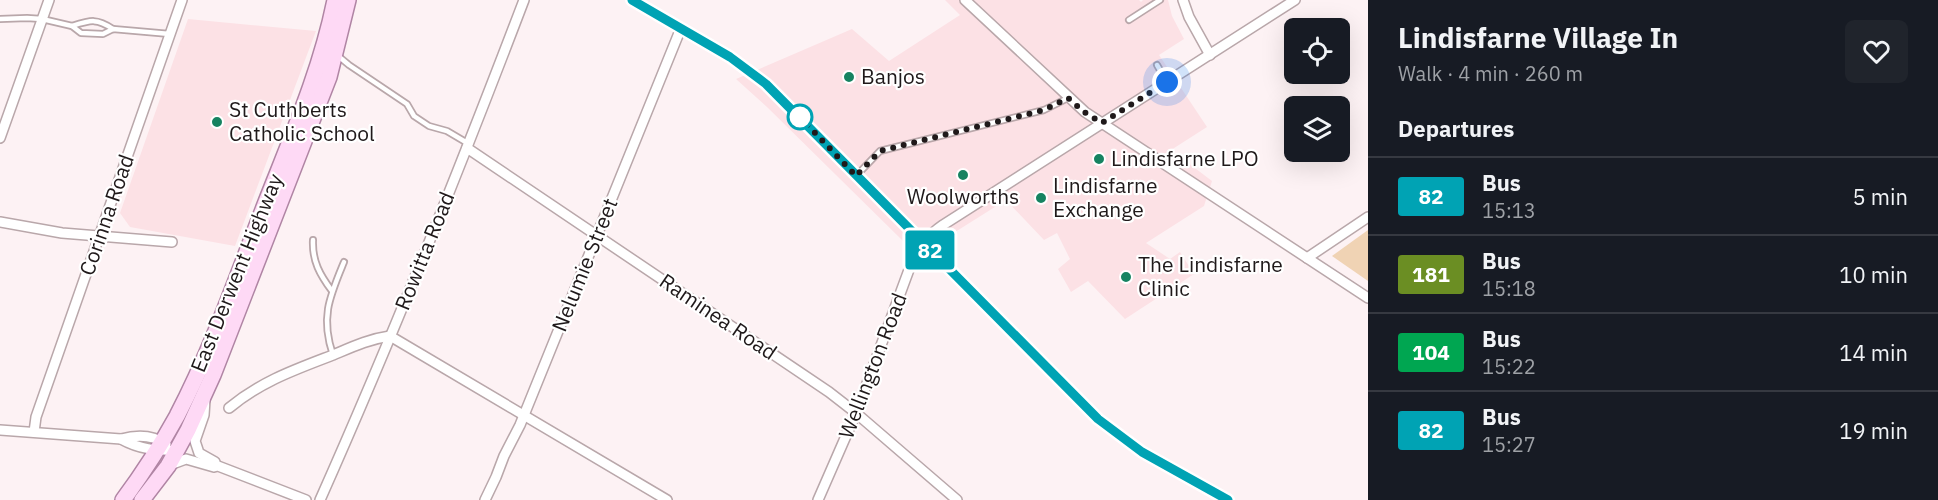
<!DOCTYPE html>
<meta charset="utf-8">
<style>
body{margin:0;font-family:"IBM Plex Sans",sans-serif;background:#20242c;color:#f1f3f6;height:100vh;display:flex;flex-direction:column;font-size:22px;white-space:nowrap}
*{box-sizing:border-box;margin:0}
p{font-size:20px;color:#9ea1a6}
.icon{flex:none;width:33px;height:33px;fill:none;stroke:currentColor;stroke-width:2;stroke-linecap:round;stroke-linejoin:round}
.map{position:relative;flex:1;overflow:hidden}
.sheet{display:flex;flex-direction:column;background:#171b24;width:570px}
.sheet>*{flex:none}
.badge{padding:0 12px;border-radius:4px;font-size:21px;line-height:39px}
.buttons{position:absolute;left:1284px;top:18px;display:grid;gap:12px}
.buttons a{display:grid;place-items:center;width:66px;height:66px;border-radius:9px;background:#171b24;box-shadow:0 6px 24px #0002;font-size:30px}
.you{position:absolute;width:30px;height:30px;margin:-15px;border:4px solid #fff;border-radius:50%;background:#1a73e8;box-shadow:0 0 0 9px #1a73e833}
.map>.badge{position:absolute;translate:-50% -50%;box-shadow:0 0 0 3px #fff}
h2{padding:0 30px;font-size:22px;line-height:54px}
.round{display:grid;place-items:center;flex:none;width:63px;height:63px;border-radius:9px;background:#20242c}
.head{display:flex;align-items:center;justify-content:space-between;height:102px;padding:0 30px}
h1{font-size:28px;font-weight:800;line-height:45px}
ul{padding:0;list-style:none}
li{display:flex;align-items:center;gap:18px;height:78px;padding:0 30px;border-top:2px solid #363941}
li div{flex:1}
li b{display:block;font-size:22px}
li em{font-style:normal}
li .badge{min-width:66px;font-weight:700;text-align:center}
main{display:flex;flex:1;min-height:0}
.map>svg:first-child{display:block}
.built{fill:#fce1e5}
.green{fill:#f0d3b4}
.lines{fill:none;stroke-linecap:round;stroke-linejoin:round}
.lane-casing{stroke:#b9a7aa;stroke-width:8}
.street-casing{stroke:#b9a7aa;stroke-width:12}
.primary-casing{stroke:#b085a4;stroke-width:18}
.lane{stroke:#fff;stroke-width:4.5}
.street{stroke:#fff;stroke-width:9}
.primary{stroke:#fed9f5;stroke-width:15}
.line-casing{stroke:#fff;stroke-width:14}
.line{stroke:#00a3b4;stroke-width:9}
.walk{stroke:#1f191a;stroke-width:6;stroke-dasharray:0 10.8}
.poi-dot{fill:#168361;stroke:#fff;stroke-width:2}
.stop-dot{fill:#fff;stroke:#00a3b4;stroke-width:3}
.labels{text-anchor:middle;stroke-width:4.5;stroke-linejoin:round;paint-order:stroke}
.poi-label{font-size:21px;fill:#1f191a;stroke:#fff;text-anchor:start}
.street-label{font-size:21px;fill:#1f191a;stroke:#fff}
</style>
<main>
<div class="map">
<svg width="1368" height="500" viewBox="0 0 1368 500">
<rect width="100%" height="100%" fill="#fdf2f4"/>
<g class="built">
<polygon points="945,0 1139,0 1141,2 1143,0 1168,0 1172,16 1184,39 1159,55 1207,127 1171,150 1212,181 1204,206 1146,243 1170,259 1180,252 1194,274 1125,319 1088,281 1071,292 1058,269 1070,259 1057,233 1044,240 1006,200 944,239 903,241 767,107 736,79 852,29 889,61 960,15"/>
<polygon points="188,19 316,31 235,246 130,227 120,213"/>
</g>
<polygon class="green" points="1368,230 1368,281 1332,256"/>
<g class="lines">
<g class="lane-casing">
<g id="lane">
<polyline points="0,19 27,18 42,19 72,26 81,33 103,34 113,29 170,34"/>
<polyline points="1129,20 1160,0"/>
<path d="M72,26c19,-6 25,-8 41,3"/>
<polyline points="337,55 349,65 407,104 414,116 429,126 447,131 469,144"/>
<polyline points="1157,65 1167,82"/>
<polyline points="856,176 880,151 1044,110 1068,98"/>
<path d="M313,240c-1,21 7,35 19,51"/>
<path d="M333,355c-13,-38 -3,-59 11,-93"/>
</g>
</g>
<g class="street-casing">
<g id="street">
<polyline points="632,0 730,57 766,84 1098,419 1142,452 1228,500"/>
<polyline points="965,0 1085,112 1368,298"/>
<polyline points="1183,0 1189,17 1210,55"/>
<polyline points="0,138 49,0"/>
<polyline points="467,148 829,392 856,413 957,500"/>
<polyline points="0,222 62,233 172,242"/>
<polyline points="1307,258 1368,217"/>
<polyline points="205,400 204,415 195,441 199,453 215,462"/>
<path d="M229,408c33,-27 65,-38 104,-53 19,-8 36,-16 57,-19l277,164"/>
<path d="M0,430l121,9c15,-4 32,-4 45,5"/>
<polyline points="34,432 36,417 182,0"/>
<path d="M121,439c18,10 35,12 56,11"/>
<polyline points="170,465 186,459 214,467 218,466 306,500"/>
<path d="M320,500c73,-164 140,-332 204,-500"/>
<polyline points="485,500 496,477 504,456 520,425 681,28"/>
<path d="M818,500l38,-87 54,-146c8,-18 17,-31 33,-42l352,-225"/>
</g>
</g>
<g class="primary-casing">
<g id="primary">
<path d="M123,500c20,-27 38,-55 54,-84 36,-69 61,-142 89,-214 26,-66 55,-132 69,-202"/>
<polyline points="142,500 168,466 177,450 188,430 213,375 329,77 348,0"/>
</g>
</g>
<use href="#lane" class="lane"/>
<use href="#street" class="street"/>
<use href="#primary" class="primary"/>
</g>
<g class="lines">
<g class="line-casing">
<polyline id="line" points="632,0 730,57 766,84 1098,419 1142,452 1228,500"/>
</g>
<use href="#line" class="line"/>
<polyline class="walk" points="800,117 856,176 880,151 1044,110 1068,98 1084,112 1102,123 1167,82"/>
</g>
<g class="poi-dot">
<circle cx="849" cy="77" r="6"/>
<circle cx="217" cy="122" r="6"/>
<circle cx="1099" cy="159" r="6"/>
<circle cx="963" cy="175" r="6"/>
<circle cx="1041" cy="198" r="6"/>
<circle cx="1126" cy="277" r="6"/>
</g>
<circle class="stop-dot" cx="800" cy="117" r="12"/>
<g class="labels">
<g class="poi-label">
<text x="861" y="84">Banjos</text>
<text x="229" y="117">St Cuthberts<tspan x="229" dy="24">Catholic School</tspan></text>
<text x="1111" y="166">Lindisfarne LPO</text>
<text x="1053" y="193">Lindisfarne<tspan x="1053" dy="24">Exchange</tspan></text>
<text x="963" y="204" text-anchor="middle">Woolworths</text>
<text x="1138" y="272">The Lindisfarne<tspan x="1138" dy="24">Clinic</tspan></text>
</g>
<g class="street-label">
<text transform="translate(107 215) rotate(-71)" y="7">Corinna Road</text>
<text transform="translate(425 251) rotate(-68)" y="7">Rowitta Road</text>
<text transform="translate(585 265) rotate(-68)" y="7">Nelumie Street</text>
<text transform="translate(237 273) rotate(-68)" y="7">East Derwent Highway</text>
<text transform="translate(718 317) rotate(34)" y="7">Raminea Road</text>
<text transform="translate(873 366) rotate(-69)" y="7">Wellington Road</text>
</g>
</g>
</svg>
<div class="buttons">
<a><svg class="icon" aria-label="locate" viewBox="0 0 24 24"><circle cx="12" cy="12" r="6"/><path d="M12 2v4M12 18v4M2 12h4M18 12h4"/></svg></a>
<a><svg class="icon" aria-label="layers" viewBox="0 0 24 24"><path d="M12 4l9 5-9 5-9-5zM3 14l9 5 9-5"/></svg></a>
</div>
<div class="you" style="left:1167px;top:82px"></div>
<b class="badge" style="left:930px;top:250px;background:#00a3b4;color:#fff">82</b>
</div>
<section class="sheet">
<div class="head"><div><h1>Lindisfarne Village In</h1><p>Walk · 4 min · 260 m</p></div><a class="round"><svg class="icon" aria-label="heart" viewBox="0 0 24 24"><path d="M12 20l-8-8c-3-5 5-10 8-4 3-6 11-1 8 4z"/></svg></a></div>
<h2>Departures</h2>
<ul>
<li><span class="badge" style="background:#00a3b4;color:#fff">82</span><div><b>Bus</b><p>15:13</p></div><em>5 min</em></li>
<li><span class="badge" style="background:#6b8e23;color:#fff">181</span><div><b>Bus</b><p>15:18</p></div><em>10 min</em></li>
<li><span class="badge" style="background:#00a651;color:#fff">104</span><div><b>Bus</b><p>15:22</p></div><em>14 min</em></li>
<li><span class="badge" style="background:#00a3b4;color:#fff">82</span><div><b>Bus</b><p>15:27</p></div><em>19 min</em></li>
</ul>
</section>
</main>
